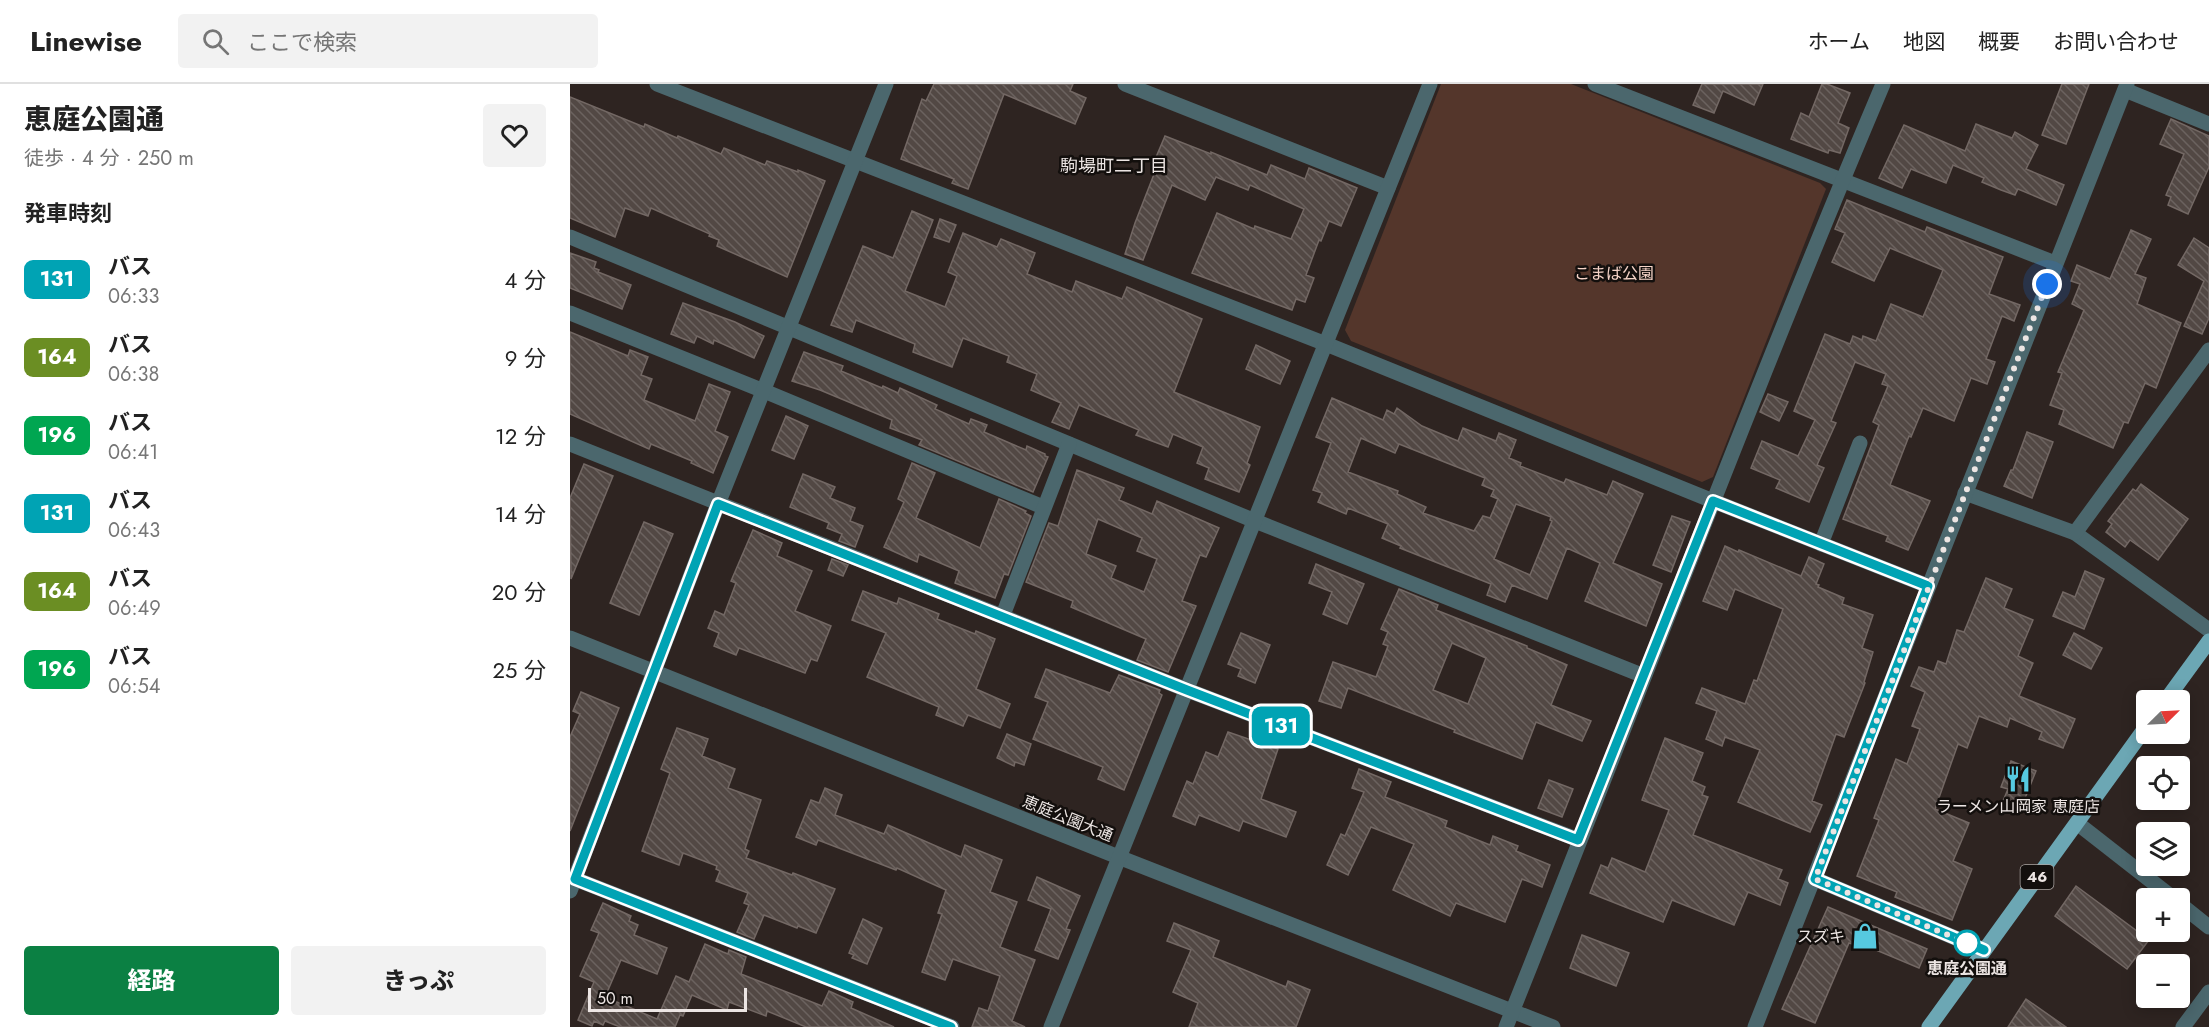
<!DOCTYPE html>
<html lang="ja">
<meta charset="utf-8">
<style>
body{margin:0;font-family:Jost,"Noto Sans JP",sans-serif;background:#f2f2f2;color:#222;height:100vh;display:flex;flex-direction:column;font-size:22px;white-space:nowrap}
*{box-sizing:border-box;margin:0}
p{font-size:20px;color:#767676}
.icon{flex:none;width:33px;height:33px;fill:none;stroke:currentColor;stroke-width:2;stroke-linecap:round;stroke-linejoin:round}
.map{position:relative;flex:1;overflow:hidden}
.sheet{display:flex;flex-direction:column;background:#fff;width:570px}
.sheet>*{flex:none}
.badge{padding:0 12px;border-radius:9px;font-size:21px;line-height:39px}
.needle{width:39px;rotate:66deg}
.tools{position:absolute;left:1566px;top:606px;display:grid;gap:12px}
.tools a{display:grid;place-items:center;width:54px;height:54px;border-radius:6px;background:#fff;box-shadow:0 3px 15px #0003;font-size:30px}
.scale{position:absolute;left:18px;bottom:15px;width:159px;box-sizing:border-box;padding-left:6px;border:3px solid #ece5e3;border-top:0;font-size:16px;line-height:21px;white-space:nowrap;color:#ece5e3;-webkit-text-stroke:4px #130f0d;paint-order:stroke}
.you{position:absolute;width:30px;height:30px;margin:-15px;border:4px solid #fff;border-radius:50%;background:#1a73e8;box-shadow:0 0 0 9px #1a73e833}
.map>.badge{position:absolute;translate:-50% -50%;box-shadow:0 0 0 3px #fff}
h2{padding:0 24px;font-size:22px;line-height:54px}
.round{display:grid;place-items:center;flex:none;width:63px;height:63px;border-radius:6px;background:#f2f2f2}
.head{display:flex;align-items:center;justify-content:space-between;height:102px;padding:0 24px}
h1{font-size:28px;font-weight:800;line-height:45px}
.action{display:flex;gap:12px;margin-top:auto;padding:12px 24px}
.action a{flex:1;height:69px;border-radius:6px;background:#0b8043;color:#fff;font-size:24px;font-weight:800;line-height:69px;text-align:center}
.action a+a{background:#f2f2f2;color:#222}
ul{padding:0;list-style:none}
li{display:flex;align-items:center;gap:18px;height:78px;padding:0 24px}
li div{flex:1}
li b{display:block;font-size:22px}
li em{font-style:normal}
li .badge{min-width:66px;font-weight:700;text-align:center}
header{display:flex;align-items:center;gap:36px;box-sizing:border-box;height:84px;padding:0 30px;background:#fff;border-bottom:2px solid #e0e0e0}
header strong{font-size:28px}
nav{display:flex;gap:33px;margin-inline-start:auto;font-size:21px}
.search{width:420px;height:54px;background:#f2f2f2;display:flex;align-items:center;gap:15px;box-sizing:border-box;padding:0 21px;border-radius:6px;color:#767676;font-size:22px}
main{display:flex;flex:1;min-height:0}
.map>svg:first-child{display:block}
.green{fill:#54362b}
.building{fill:url(#building-back-hatch);stroke:#736864;stroke-width:1.5;fill-rule:evenodd}
.lines{fill:none;stroke-linecap:round;stroke-linejoin:round}
.minor{stroke:#4b676d;stroke-width:15}
.major{stroke:#6ca7b4;stroke-width:15}
.line-casing{stroke:#fff;stroke-width:14}
.line{stroke:#00a3b4;stroke-width:9}
.walk{stroke:#ece5e3;stroke-width:6;stroke-dasharray:0 10.8}
.stop-dot{fill:#fff;stroke:#00a3b4;stroke-width:3}
.labels{text-anchor:middle;stroke-width:5;stroke-linejoin:round;paint-order:stroke}
.shield{fill:#130f0d;stroke:#aba5a3;stroke-width:1.5}
.shield-label{font-size:15px;font-weight:bold;fill:#ece5e3}
.park-label{font-size:16px;fill:#f5d3c7;stroke:#130f0d}
.poi-label{font-size:16px;fill:#ece5e3;stroke:#130f0d}
.street-label{font-size:16px;fill:#ece5e3;stroke:#130f0d}
.stop-label{font-size:16px;font-weight:bold;fill:#ece5e3;stroke:#130f0d}
.neighbourhood-label{font-size:18px;fill:#ece5e3;stroke:#130f0d}
</style>
<header>
<strong>Linewise</strong>
<div class="search"><svg class="icon" aria-label="search" viewBox="0 0 24 24"><circle cx="10" cy="10" r="6"/><path d="M15 15l6 6"/></svg>ここで検索</div>
<nav><a>ホーム</a><a>地図</a><a>概要</a><a>お問い合わせ</a></nav>
</header>
<main>
<section class="sheet">
<div class="head"><div><h1>恵庭公園通</h1><p>徒歩 · 4 分 · 250 m</p></div><a class="round"><svg class="icon" aria-label="heart" viewBox="0 0 24 24"><path d="M12 20l-8-8c-3-5 5-10 8-4 3-6 11-1 8 4z"/></svg></a></div>
<h2>発車時刻</h2>
<ul>
<li><span class="badge" style="background:#00a3b4;color:#fff">131</span><div><b>バス</b><p>06:33</p></div><em>4 分</em></li>
<li><span class="badge" style="background:#6b8e23;color:#fff">164</span><div><b>バス</b><p>06:38</p></div><em>9 分</em></li>
<li><span class="badge" style="background:#00a651;color:#fff">196</span><div><b>バス</b><p>06:41</p></div><em>12 分</em></li>
<li><span class="badge" style="background:#00a3b4;color:#fff">131</span><div><b>バス</b><p>06:43</p></div><em>14 分</em></li>
<li><span class="badge" style="background:#6b8e23;color:#fff">164</span><div><b>バス</b><p>06:49</p></div><em>20 分</em></li>
<li><span class="badge" style="background:#00a651;color:#fff">196</span><div><b>バス</b><p>06:54</p></div><em>25 分</em></li>
</ul>
<div class="action"><a>経路</a><a>きっぷ</a></div>
</section>
<div class="map">
<svg width="1639" height="943" viewBox="0 0 1639 943">
<defs>
<pattern id="building-back-hatch" width="6" height="6" patternUnits="userSpaceOnUse" patternTransform="scale(1.5)"><rect width="6" height="6" fill="#524844"/><path d="M-1 5l2 2M0 0l6 6M5-1l2 2" fill="none" stroke="#6b625f"/></pattern>
</defs>
<rect width="100%" height="100%" fill="#2e2421"/>
<polygon class="green" points="871,0 1001,0 1250,99 1256,105 1143,393 1132,398 781,257 775,246"/>
<g class="building">
<polygon points="364,0 503,0 500,7 516,14 505,40 434,10 398,105 382,99 384,95 331,75 352,15 356,17"/>
<polygon points="1132,0 1193,0 1184,21 1153,7 1144,29 1123,21"/>
<polygon points="1252,0 1257,0 1280,9 1268,39 1279,44 1270,69 1259,66 1258,69 1221,55 1231,29 1239,33"/>
<polygon points="1492,0 1519,0 1496,60 1472,51"/>
<polygon points="0,13 74,43 75,40 107,54 108,52 151,70 154,64 195,81 197,77 228,88 228,86 255,97 217,193 147,162 149,156 139,152 140,150 81,124 78,132 55,124 45,153 0,134"/>
<polygon points="1601,35 1639,52 1639,83 1618,130 1598,121 1601,113 1596,111 1614,70 1590,60"/>
<polygon points="1406,40 1442,54 1445,48 1468,61 1456,85 1494,101 1486,121 1448,105 1445,111 1431,106 1412,98 1414,94 1383,81 1376,99 1341,85 1332,104 1309,94 1334,41 1395,67"/>
<polygon points="595,52 641,70 641,68 697,91 701,81 735,95 739,84 787,104 771,142 759,137 751,157 749,156 736,191 744,194 735,218 726,215 722,226 622,189 647,129 684,145 685,142 721,155 734,125 680,101 678,106 646,93 635,116 602,101 573,176 555,170 565,139 588,80 584,78"/>
<polygon points="1277,116 1355,148 1357,143 1433,173 1419,210 1450,221 1444,237 1432,232 1416,275 1425,278 1417,300 1401,294 1384,337 1353,324 1341,353 1339,352 1320,401 1360,417 1338,466 1316,457 1318,452 1273,435 1309,341 1303,338 1318,302 1312,300 1316,290 1285,278 1261,337 1266,339 1247,381 1254,384 1239,418 1206,404 1210,396 1181,384 1192,357 1228,372 1245,336 1224,327 1255,250 1280,260 1283,252 1292,256 1293,252 1306,257 1321,220 1353,233 1373,186 1320,164 1304,197 1262,178 1275,149 1265,145"/>
<polygon points="342,127 363,136 335,207 375,223 387,192 378,188 393,149 427,163 431,155 465,169 457,190 502,208 506,197 552,215 557,203 632,235 604,308 690,343 677,379 680,381 669,408 635,395 639,384 627,379 633,363 603,350 598,363 566,351 569,346 509,321 499,345 482,338 491,319 461,306 467,290 437,278 439,272 393,254 382,283 343,268 345,260 286,236 282,248 261,241 293,162 323,174"/>
<polygon points="370,135 386,141 379,158 364,153"/>
<polygon points="1561,146 1581,155 1565,190 1576,194 1567,220 1611,239 1586,304 1575,299 1558,339 1554,338 1543,364 1489,340 1494,326 1480,321 1492,289 1488,288 1514,226 1502,220 1510,200 1501,197 1507,181 1540,195"/>
<polygon points="1624,154 1639,164 1639,234 1632,250 1614,242 1634,197 1608,181"/>
<polygon points="0,169 26,178 24,184 29,186 28,188 61,201 52,225 0,204"/>
<polygon points="113,219 165,238 194,252 184,274 144,256 143,260 127,252 124,259 101,250"/>
<polygon points="0,248 58,272 60,266 78,273 71,291 82,295 74,316 125,337 139,300 160,308 145,347 158,353 143,389 121,379 122,377 81,360 79,365 0,330"/>
<polygon points="686,261 720,277 710,300 676,285"/>
<polygon points="234,268 273,282 271,287 312,304 313,302 328,309 330,304 367,321 365,325 399,340 401,335 417,341 414,348 456,366 457,362 475,370 475,372 478,373 463,408 349,361 352,356 320,344 322,336 250,306 222,297"/>
<polygon points="1198,310 1218,318 1209,337 1190,328"/>
<path d="M762,314l51,22 4,-10 7,4 3,-6 25,18 36,15 5,-13 33,13 3,-8 17,7 -7,18 12,5 -1,3 44,17 2,-4 41,16 6,-14 30,13 -30,69 49,21 -16,42 -61,-25 15,-38 -33,-15 -20,51 -35,-14 -7,17 -18,-7 4,-11 -91,-36 1,-2 -19,-8 6,-14 -40,-16 -2,6 -28,-12 4,-9 -9,-3 18,-47 -15,-6zM791,354l34,15 4,-9 86,34 -3,7 12,5 -3,6 7,3 -8,19 -7,-2 -9,15 -51,-18 3,-6 -29,-13 1,-3 -50,-19zM946,420l35,13 -1,3 2,1 -22,54 -36,-16z"/>
<polygon points="216,332 238,342 224,375 202,366"/>
<polygon points="1457,348 1483,358 1462,414 1434,402 1441,386 1443,386"/>
<polygon points="342,379 365,389 346,434 410,464 429,415 456,427 455,429 461,432 438,491 434,490 425,514 385,499 389,487 349,470 347,478 314,463 334,418 328,415"/>
<polygon points="14,380 43,392 1,495 0,414"/>
<path d="M507,386l47,18 -5,12 33,14 5,-13 62,27 -13,29 -6,-2 -18,46 14,5 -28,66 -31,-12 9,-21 -75,-32 2,-6 -47,-19 23,-59 9,3zM528,435l44,19 -5,13 20,8 -13,33 -33,-14 5,-12 -30,-12z"/>
<polygon points="233,390 265,403 260,414 285,424 280,437 293,442 285,463 269,457 272,450 257,444 259,439 220,423"/>
<polygon points="1571,400 1618,435 1588,476 1560,456 1555,463 1536,448 1542,440 1538,437 1563,405 1566,407"/>
<polygon points="1102,432 1120,438 1101,488 1083,481"/>
<polygon points="74,438 103,450 69,531 40,519"/>
<polygon points="183,446 212,459 207,472 242,487 225,527 261,542 247,577 241,575 235,589 169,564 166,571 144,562 149,549 138,544 145,527 154,531 166,499 161,497"/>
<polygon points="1155,462 1168,468 1169,466 1231,492 1239,473 1254,480 1246,500 1249,501 1248,503 1274,514 1272,520 1303,531 1292,564 1303,568 1294,598 1295,599 1274,653 1266,650 1242,717 1252,721 1240,748 1168,718 1190,666 1155,653 1152,662 1136,655 1147,627 1126,619 1132,604 1175,620 1184,596 1187,597 1213,525 1165,505 1157,526 1133,517"/>
<polygon points="262,475 278,481 273,492 258,486"/>
<polygon points="746,480 794,500 777,540 753,530 762,508 739,499"/>
<polygon points="1515,487 1534,495 1514,545 1483,532 1493,508 1505,513"/>
<polygon points="1416,494 1442,505 1434,524 1463,536 1448,572 1463,579 1449,612 1505,635 1493,664 1469,655 1472,648 1440,634 1437,643 1409,632 1397,664 1388,660 1365,725 1399,739 1383,777 1402,785 1382,836 1325,813 1327,808 1287,792 1309,736 1304,734 1326,675 1337,680 1350,645 1342,642 1355,608 1341,602 1349,583 1364,588 1368,577 1376,580 1387,546 1394,548"/>
<path d="M829,505l39,16 -2,5 91,36v2l40,17 -16,40 40,16 -9,20 -46,-19 -14,37 -68,-27 1,-2 -107,-42 -7,20 -22,-7 14,-39 43,15 12,-31 -5,-2 5,-12 -7,-3zM882,559l34,15 -18,46 -35,-14z"/>
<polygon points="293,507 327,520 329,514 369,530 367,535 405,550 406,547 425,555 406,605 440,620 430,644 398,631 393,642 366,631 369,623 297,593 316,549 282,536"/>
<polygon points="671,549 700,561 685,599 668,592 671,585 658,580"/>
<polygon points="1504,549 1532,564 1521,585 1493,571"/>
<polygon points="476,585 540,609 549,591 590,606 589,609 592,611 554,706 528,695 533,683 463,655 478,618 465,613"/>
<polygon points="11,608 49,624 0,747 0,653 10,630 3,627"/>
<polygon points="107,644 138,655 132,672 165,685 158,704 191,716 175,765 179,767 176,774 222,791 223,789 265,805 246,849 228,842 227,844 194,831 184,855 167,848 179,821 174,819 178,809 146,797 150,787 146,785 147,782 113,769 109,781 72,767 100,689 91,685"/>
<polygon points="658,648 708,665 691,715 726,728 716,753 673,737 669,747 629,731 625,741 603,732 617,697 623,700 636,668 648,673"/>
<polygon points="437,650 461,660 454,681 445,678 444,682 427,674"/>
<polygon points="1095,654 1133,669 1122,697 1135,703 1132,711 1138,713 1123,751 1212,786 1208,795 1218,799 1210,821 1178,808 1164,841 1102,816 1093,838 1020,809 1031,781 1038,784 1042,774 1075,788 1099,726 1072,716"/>
<polygon points="1441,677 1466,687 1451,724 1433,717 1438,705 1431,703"/>
<polygon points="789,685 821,698 815,713 877,737 875,743 920,761 923,752 948,762 946,767 980,781 972,803 952,795 935,838 886,819 880,832 823,806 844,760 801,743 778,791 757,781 771,750 775,752 794,708 782,704"/>
<polygon points="979,696 1003,705 992,733 968,724"/>
<polygon points="255,704 272,711 265,731 314,750 318,741 391,773 395,761 432,776 420,808 447,818 430,863 465,876 442,937 455,943 402,943 409,924 418,927 430,892 383,875 375,896 352,888 372,830 368,829 376,806 327,784 326,786 248,756 246,761 226,753 241,716 249,719"/>
<polygon points="467,793 510,812 496,845 500,846 488,875 465,866 481,825 458,816"/>
<polygon points="1506,802 1579,856 1557,885 1485,832"/>
<polygon points="33,819 61,832 59,837 68,841 64,851 97,864 87,890 51,876 35,913 87,935 106,892 119,898 135,860 153,868 158,870 159,866 176,873 171,890 252,922 259,907 283,918 281,924 324,943 236,943 197,927 196,932 159,918 157,926 122,911 113,932 110,931 105,943 50,943 35,937 33,941 24,937 22,942 8,936 24,898 10,892 29,849 21,846"/>
<polygon points="1258,823 1357,865 1349,884 1287,858 1286,861 1279,859 1245,939 1212,925"/>
<polygon points="293,835 312,844 297,880 282,874 284,871 279,869"/>
<polygon points="604,839 649,857 643,873 716,903 718,897 740,906 726,943 619,943 628,919 603,908 621,866 597,857"/>
<polygon points="1012,851 1059,869 1046,902 1000,884"/>
<polygon points="1456,915 1496,943 1438,943"/>
</g>
<g class="lines">
<g class="minor">
<polyline points="87,0 756,260 1143,417 1358,502"/>
<polyline points="555,0 818,104"/>
<polyline points="1025,0 1485,179"/>
<polyline points="1555,6 1639,40"/>
<polyline points="0,153 685,437 1074,592"/>
<polyline points="0,229 194,307 473,423"/>
<polyline points="0,360 617,606 1009,756"/>
<polyline points="1395,409 1505,449 1639,546"/>
<polyline points="1505,449 1639,266"/>
<polyline points="1251,460 1290,359"/>
<polyline points="433,531 499,360"/>
<polyline points="0,554 551,774 983,943"/>
<polyline points="1507,739 1603,814"/>
<polyline points="0,793 382,943"/>
<polyline points="1245,795 1414,866"/>
<polyline points="0,807 148,420 316,0"/>
<polyline points="1610,820 1639,843"/>
<polyline points="481,943 860,0"/>
<path d="M936,943c126,-314 245,-631 377,-943"/>
<polyline points="1185,943 1557,0"/>
<polyline points="1613,943 1639,908"/>
</g>
<g class="major">
<polyline points="1596,616 1639,557"/>
<polyline points="1359,943 1576,643"/>
</g>
</g>
<g class="lines">
<g class="line-casing">
<polyline id="line" points="381,943 5,795 148,420 617,606 1008,756 1143,417 1358,502 1245,795 1414,866"/>
</g>
<use href="#line" class="line"/>
<polyline class="walk" points="1397,859 1245,795 1477,200"/>
</g>
<defs>
<g id="restaurant-bare" transform="scale(2.07)"><path d="M-5-6h1v4h1v-4h1v4h1v-4h1v5L-1.5 .5V6h-2V.5L-5-1ZM5-6V6H3V1.5H1.5Q1.5-4 5-6Z" fill="#56c9e0" stroke="#130f0d" stroke-width="2.5" paint-order="stroke"/></g>
<g id="shop-bare" transform="scale(2.07)"><path d="M-5-2.5h2.3a2.7 3.5 0 0 1 5.4 0H5L5.5 6h-11ZM-1.5-2.5h3a1.5 2.3 0 0 0-3 0Z" fill="#56c9e0" stroke="#130f0d" stroke-width="2.5" paint-order="stroke"/></g>
</defs>
<g fill-rule="evenodd">
<use href="#restaurant-bare" x="1448" y="695"/>
<use href="#shop-bare" x="1295" y="852"/>
</g>
<circle class="stop-dot" cx="1397" cy="859" r="12"/>
<g class="labels">
<rect class="shield" x="1450.5" y="781" width="33" height="24" rx="4.5"/>
<g class="shield-label">
<text x="1467" y="798">46</text>
</g>
<g class="park-label">
<text x="1044" y="195">こまば公園</text>
</g>
<g class="poi-label">
<text x="1448" y="728">ラーメン山岡家 恵庭店</text>
<text x="1275" y="858" text-anchor="end">スズキ</text>
</g>
<g class="street-label">
<text transform="translate(498 734) rotate(22)" y="6">恵庭公園大通</text>
</g>
<g class="stop-label">
<text x="1397" y="890">恵庭公園通</text>
</g>
<g class="neighbourhood-label">
<text x="544" y="88">駒場町二丁目</text>
</g>
</g>
</svg>
<div class="tools">
<a><svg class="needle" viewBox="-14 -14 28 28"><path d="M0-13l5 13h-10z" fill="#e53935"/><path d="M0 13l5-13h-10z" fill="#767676"/></svg></a>
<a><svg class="icon" aria-label="locate" viewBox="0 0 24 24"><circle cx="12" cy="12" r="6"/><path d="M12 2v4M12 18v4M2 12h4M18 12h4"/></svg></a>
<a><svg class="icon" aria-label="layers" viewBox="0 0 24 24"><path d="M12 4l9 5-9 5-9-5zM3 14l9 5 9-5"/></svg></a>
<a>+</a>
<a>−</a>
</div>
<div class="scale">50 m</div>
<div class="you" style="left:1477px;top:200px"></div>
<b class="badge" style="left:711px;top:642px;background:#00a3b4;color:#fff">131</b>
</div>
</main>
